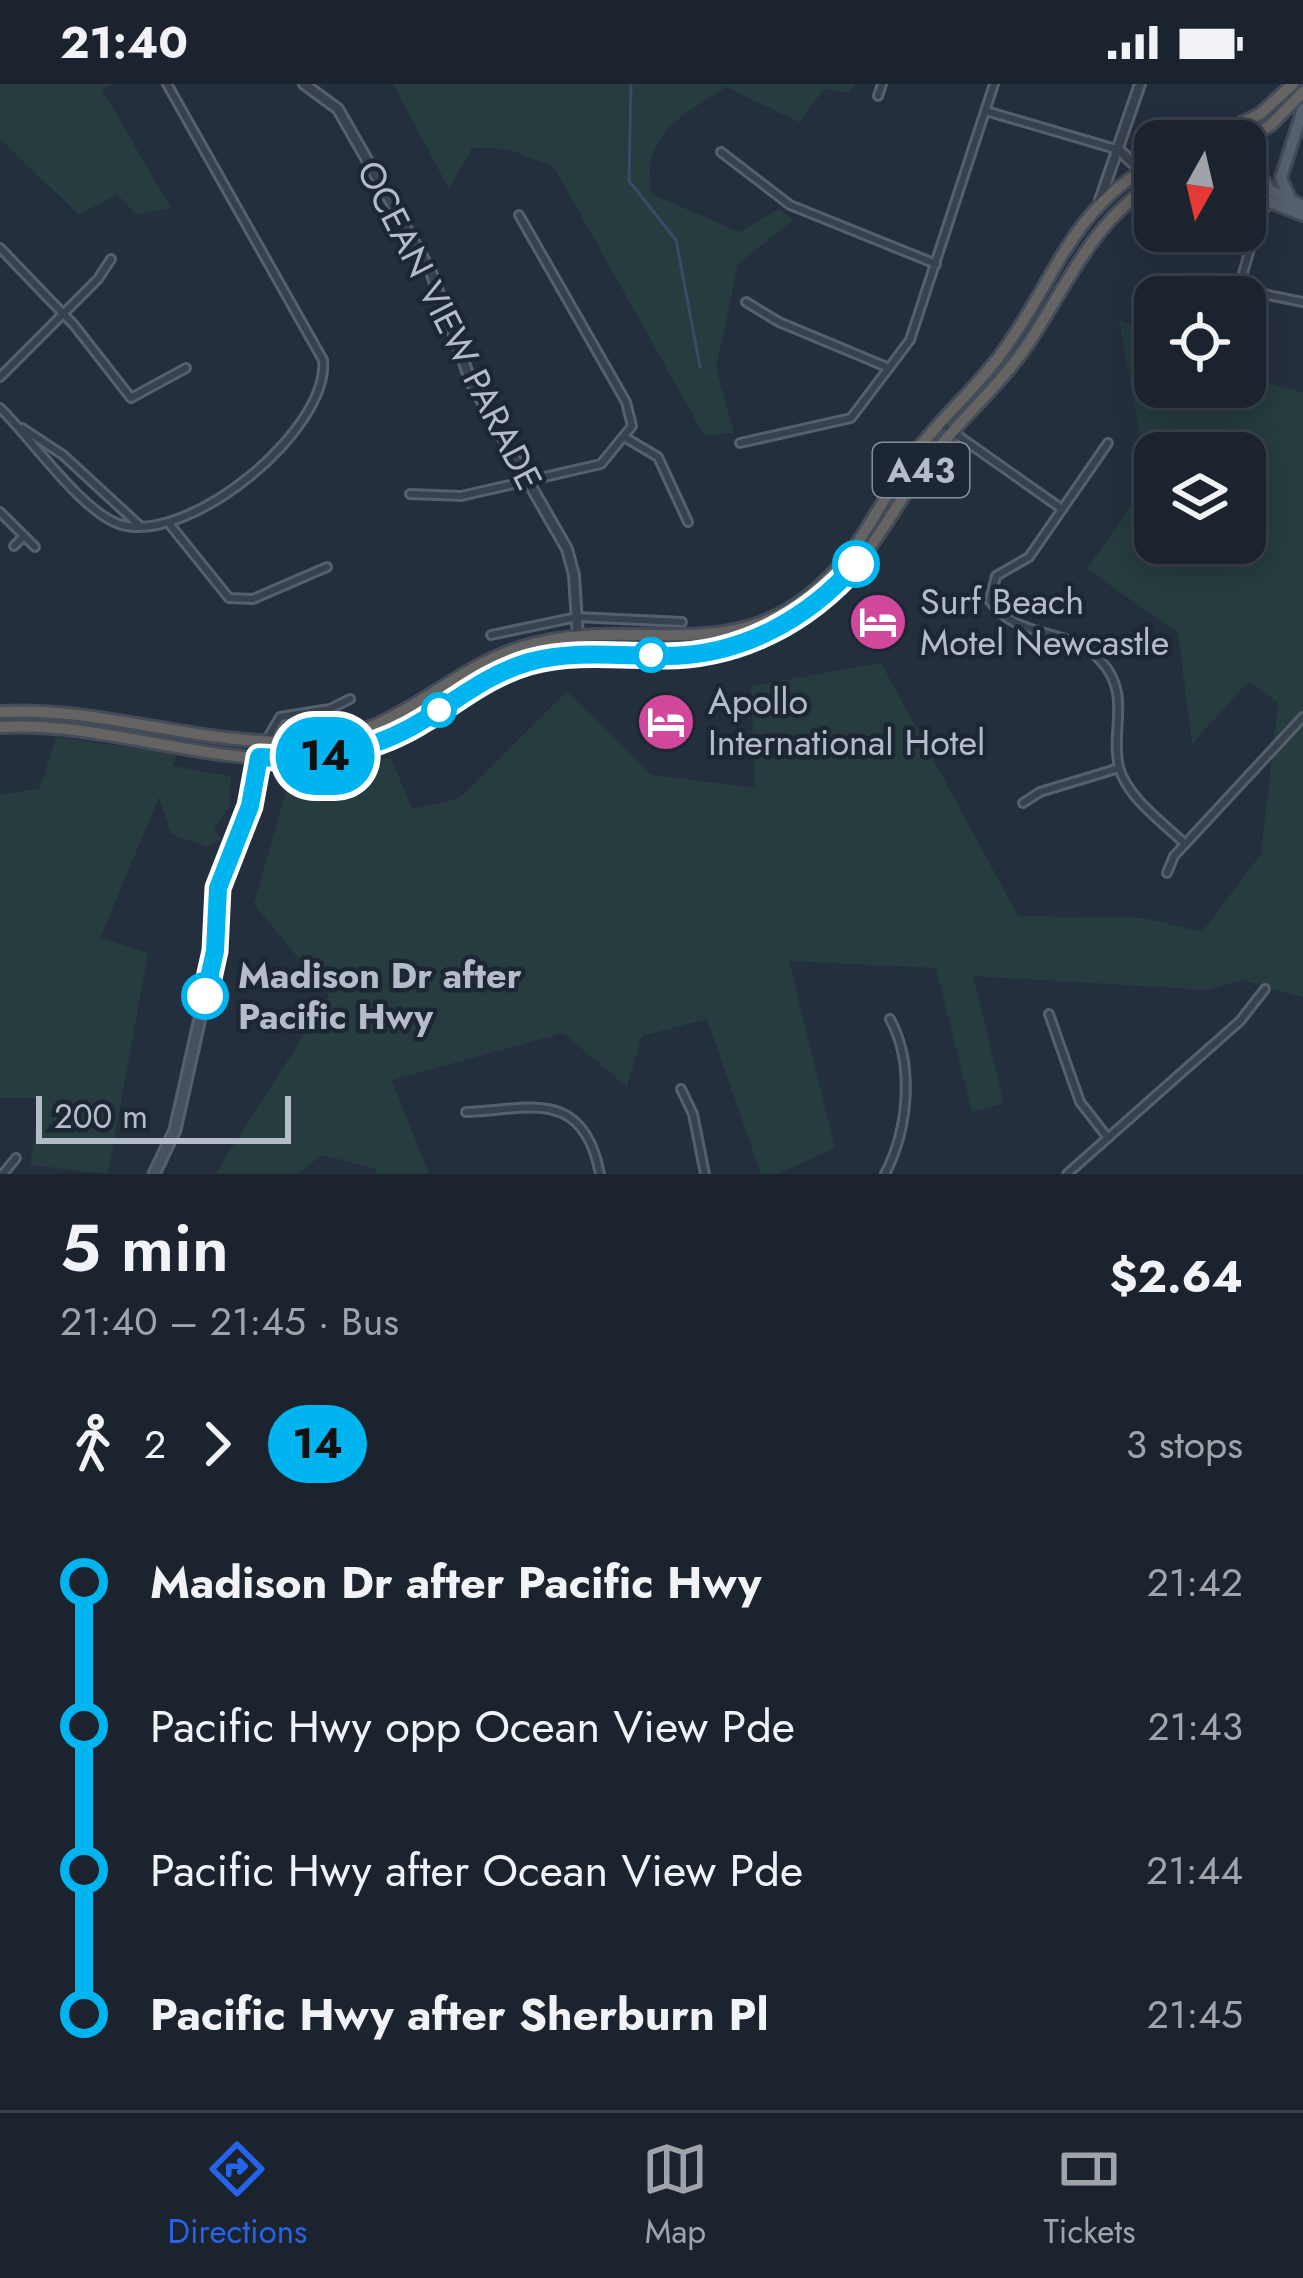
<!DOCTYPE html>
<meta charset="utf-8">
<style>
body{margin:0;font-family:Jost,sans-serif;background:#282f3a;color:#f1f3f6;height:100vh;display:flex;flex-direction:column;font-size:45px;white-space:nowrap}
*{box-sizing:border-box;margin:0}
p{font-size:39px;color:#a0a4aa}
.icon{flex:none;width:66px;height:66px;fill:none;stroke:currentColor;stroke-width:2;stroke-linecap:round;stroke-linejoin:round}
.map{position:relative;height:1090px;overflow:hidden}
.details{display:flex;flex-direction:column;background:#1b232e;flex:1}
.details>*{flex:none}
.badge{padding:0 24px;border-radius:39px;font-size:42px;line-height:78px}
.needle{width:78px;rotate:188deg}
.tools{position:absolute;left:1134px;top:36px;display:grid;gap:24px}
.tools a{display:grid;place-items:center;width:132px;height:132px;border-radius:24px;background:#1b232e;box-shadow:0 6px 30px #0003,0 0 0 3px #39404a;font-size:60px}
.scale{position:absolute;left:36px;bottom:30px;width:255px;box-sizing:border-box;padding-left:12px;border:6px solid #b4bcc9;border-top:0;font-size:33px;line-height:42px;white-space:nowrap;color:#b4bcc9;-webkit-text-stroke:9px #1d2633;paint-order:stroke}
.map>.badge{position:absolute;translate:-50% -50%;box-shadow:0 0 0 6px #fff}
.legs{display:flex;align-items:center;gap:18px;height:132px;padding:0 60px;font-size:39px}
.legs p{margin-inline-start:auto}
.overview{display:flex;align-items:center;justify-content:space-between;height:204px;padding:0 60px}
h1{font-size:66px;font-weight:600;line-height:90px}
ul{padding:0 60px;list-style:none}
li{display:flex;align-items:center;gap:42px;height:144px;font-size:45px}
li i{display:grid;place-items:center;width:18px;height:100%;margin:0 15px;background:currentColor}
li i::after{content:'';width:30px;height:30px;margin:-15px;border:9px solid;border-radius:50%;background:#1b232e}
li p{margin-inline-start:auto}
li:first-child i{background:linear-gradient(#0000 50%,currentColor 0)}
li:last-child i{background:linear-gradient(currentColor 50%,#0000 0)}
.status{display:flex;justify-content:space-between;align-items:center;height:84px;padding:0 60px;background:#1b232e;direction:ltr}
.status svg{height:33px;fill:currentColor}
.tabs{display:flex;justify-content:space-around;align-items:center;height:168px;border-top:3px solid #39404a;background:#1b232e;font-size:33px;color:#a0a4aa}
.tabs a{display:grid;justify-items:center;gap:6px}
.tabs .current{color:#2563eb}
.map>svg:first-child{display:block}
.green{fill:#263c3f;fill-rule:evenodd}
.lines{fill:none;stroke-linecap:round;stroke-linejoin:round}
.stream{stroke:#394c67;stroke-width:3}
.minor-casing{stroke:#565f6c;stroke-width:12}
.tertiary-casing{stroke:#565f6c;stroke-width:14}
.secondary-casing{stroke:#565f6c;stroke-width:15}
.primary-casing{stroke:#414a57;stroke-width:16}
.trunk-casing{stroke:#434c59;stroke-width:16}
.minor{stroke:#38414e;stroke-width:6}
.tertiary{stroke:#38414e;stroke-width:8}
.secondary{stroke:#465061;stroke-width:9}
.primary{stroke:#56606e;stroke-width:10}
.trunk{stroke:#656462;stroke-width:10}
.line-1-casing{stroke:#fff;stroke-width:27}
.line-1{stroke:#00b5ef;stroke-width:18}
.stop-1-dot{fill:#fff;stroke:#00b5ef;stroke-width:6}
.labels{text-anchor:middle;stroke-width:9;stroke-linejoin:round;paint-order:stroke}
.shield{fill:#1d2633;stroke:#878f9c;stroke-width:3}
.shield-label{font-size:33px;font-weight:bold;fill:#b4bcc9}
.street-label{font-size:36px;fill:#b4bcc9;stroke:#1d2633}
.poi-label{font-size:36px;fill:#b4bcc9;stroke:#1d2633;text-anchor:start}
.stop-label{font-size:36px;font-weight:bold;fill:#b4bcc9;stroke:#1d2633;text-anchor:start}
</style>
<div class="status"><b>21:40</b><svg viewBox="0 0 49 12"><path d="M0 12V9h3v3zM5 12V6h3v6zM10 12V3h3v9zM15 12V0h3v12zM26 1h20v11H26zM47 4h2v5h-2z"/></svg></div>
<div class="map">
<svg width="1303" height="1090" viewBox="0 0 1303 1090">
<rect width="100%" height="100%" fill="#242f3e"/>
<g class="green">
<polygon points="0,0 112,0 102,6 171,124 136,131 117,110 79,131 0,55"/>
<path d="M393,0h462l-6,9 -25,-4 -25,33 -73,-35c-44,29 -87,48 -74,107l87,38 40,-23 14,11 -55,44 -22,104 18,65 -30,2 -150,-268 -46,-18 -36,-1 -23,41z"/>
<path d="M1119,236l36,16v51h90v-11l58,17v604l-61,-17 -34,10 -235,-14 31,127 -32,9 -36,-144 -147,-7 46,187 -57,26h-17l-54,-155 -65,17 -15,51 -64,-54 -171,47 37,94h-53v-5l-54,-14 -25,19h-82l114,-178 -75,-92 36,-127 101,-19 21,51 46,-10 109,-108 85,84 103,13 -4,-102 130,-23 137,253 126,2 58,14 59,-78 17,-152 -30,-20 -56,62 -14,-111 -91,-64 61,-88zM1155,369h90v90h-90z"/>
<polygon points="56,653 177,670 173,682 231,692 229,723 214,745 221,754 209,763 171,750 159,713 100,854 148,869 108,1090 30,1081 41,1014 0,1014 0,711 40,704"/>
</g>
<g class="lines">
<polyline class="stream" points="631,0 629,97 676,156 700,283"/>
<g class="minor-casing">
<g id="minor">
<polyline points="878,12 882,0"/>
<polyline points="986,27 1119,66"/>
<polyline points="721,68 790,121 936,180"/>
<polyline points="1269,120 1260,131 1241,196 1254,208 1303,218"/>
<polyline points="0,164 74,241 131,314 186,284"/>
<polyline points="746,218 779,238 889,284"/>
<polyline points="0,293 98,195 111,175"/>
<path d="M0,324c30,29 81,103 119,116 68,23 211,-94 204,-164l-156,-276"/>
<polyline points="940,339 1062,425"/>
<polyline points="22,344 63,371 140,442"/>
<polyline points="626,354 658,373 688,438"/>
<polyline points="740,359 851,334 910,256 994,0"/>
<path d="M1108,359l-79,114 -33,19 -6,25c28,40 80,25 111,60 31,34 9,68 18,106 8,31 45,56 66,77"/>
<polyline points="410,410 461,412 601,380 632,342 626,318 519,131"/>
<polyline points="0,428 24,452 14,462"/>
<polyline points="171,442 229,514 253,515 327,483"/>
<polyline points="24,452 35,463"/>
<polyline points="491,551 577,533 682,538"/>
<polyline points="266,657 280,633 330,625 350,615"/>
<polyline points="1023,719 1040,708 1119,684"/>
<polyline points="1167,789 1174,772 1303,633"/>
<polyline points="1049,930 1080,1018 1108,1054"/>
<polyline points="681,1005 693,1030 705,1090"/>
<path d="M466,1028c61,-2 117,-26 134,62"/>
<polyline points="3,1090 16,1074"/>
<path d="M885,1090c23,-44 30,-109 5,-155"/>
<polyline points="1067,1090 1240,937 1265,905"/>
</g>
</g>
<g class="tertiary-casing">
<g id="tertiary">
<polyline points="304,0 338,25 431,188 471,298 567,465 574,491 579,570"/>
<polyline points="1120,67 1134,80 1147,83"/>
<polyline points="1100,116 1140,0"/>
</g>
</g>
<g class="secondary-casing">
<polyline id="secondary" points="154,1090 175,1046 215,867 224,778 250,722 266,657"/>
</g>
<g class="primary-casing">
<g id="primary">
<polyline points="1245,63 1269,106 1303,122"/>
<polyline points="1245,92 1262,115 1303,131"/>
<polyline points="1292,118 1281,94 1303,25"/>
</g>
</g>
<g class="trunk-casing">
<g id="trunk">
<polyline points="1204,57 1260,30 1293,0"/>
<polyline points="1243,57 1271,41 1303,8"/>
<path d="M0,628c103,-6 205,36 308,29 91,-5 134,-69 214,-94 122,-38 226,37 328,-94 24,-31 40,-68 64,-99 25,-34 58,-62 84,-96 57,-74 69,-147 157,-195"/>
<path d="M0,643c103,-6 204,38 307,31 96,-7 126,-62 205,-90 50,-18 100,-12 152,-12 78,0 149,-38 197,-97 25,-31 43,-67 67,-98 31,-41 71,-74 100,-117 40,-60 64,-122 127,-162"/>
</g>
</g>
<use href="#minor" class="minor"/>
<use href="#tertiary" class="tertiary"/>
<use href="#secondary" class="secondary"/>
<use href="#primary" class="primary"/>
<use href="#trunk" class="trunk"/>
</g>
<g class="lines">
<g class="line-1-casing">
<path id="line-1" d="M205,912l10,-45 3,-63 32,-82 9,-49c59,4 116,-6 166,-38 35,-21 63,-45 104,-57 44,-12 90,-6 136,-6 75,0 142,-36 191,-92"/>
</g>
<use href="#line-1" class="line-1"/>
</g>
<defs>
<g id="hotel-disc" transform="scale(3)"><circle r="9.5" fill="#d1479c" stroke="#1d2633"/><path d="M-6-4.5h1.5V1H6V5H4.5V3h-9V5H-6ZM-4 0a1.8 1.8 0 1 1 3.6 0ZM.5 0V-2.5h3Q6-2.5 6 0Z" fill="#fff"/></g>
</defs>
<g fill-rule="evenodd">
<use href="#hotel-disc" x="878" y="538"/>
<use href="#hotel-disc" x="666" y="638"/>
</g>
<g class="stop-1-dot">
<circle cx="856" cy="480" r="21"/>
<circle cx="651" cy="571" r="15"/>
<circle cx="439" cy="626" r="15"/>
<circle cx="205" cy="912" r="21"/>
</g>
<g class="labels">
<rect class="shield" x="873" y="359" width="96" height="54" rx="9"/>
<g class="shield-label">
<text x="921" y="398">A43</text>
</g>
<g class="street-label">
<text transform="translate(450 241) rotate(63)" y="13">OCEAN VIEW PARADE</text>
</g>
<g class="poi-label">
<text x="920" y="530">Surf Beach<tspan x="920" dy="41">Motel Newcastle</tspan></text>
<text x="708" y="630">Apollo<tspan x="708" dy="41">International Hotel</tspan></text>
</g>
<g class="stop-label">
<text x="238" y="904">Madison Dr after<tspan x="238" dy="41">Pacific Hwy</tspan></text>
</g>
</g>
</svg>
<div class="tools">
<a><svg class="needle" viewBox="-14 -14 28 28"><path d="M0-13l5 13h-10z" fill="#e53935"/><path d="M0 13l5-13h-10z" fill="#a0a4aa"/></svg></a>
<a><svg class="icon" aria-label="locate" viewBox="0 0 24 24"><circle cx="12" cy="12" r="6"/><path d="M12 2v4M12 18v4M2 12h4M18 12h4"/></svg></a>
<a><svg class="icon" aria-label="layers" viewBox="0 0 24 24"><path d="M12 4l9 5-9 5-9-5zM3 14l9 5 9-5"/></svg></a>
</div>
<div class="scale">200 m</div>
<b class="badge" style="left:325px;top:672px;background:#00b5ef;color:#111">14</b>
</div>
<section class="details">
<div class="overview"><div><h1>5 min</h1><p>21:40 – 21:45 · Bus</p></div><b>$2.64</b></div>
<div class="legs"><svg class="icon" aria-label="walk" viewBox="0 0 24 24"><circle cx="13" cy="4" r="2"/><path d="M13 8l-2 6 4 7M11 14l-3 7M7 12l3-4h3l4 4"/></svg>2<svg class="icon" aria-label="forward" viewBox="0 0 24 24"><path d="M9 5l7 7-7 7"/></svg><b class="badge" style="background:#00b5ef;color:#111">14</b><p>3 stops</p></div>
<ul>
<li><i style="color:#00b5ef"></i><b>Madison Dr after Pacific Hwy</b><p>21:42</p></li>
<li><i style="color:#00b5ef"></i><span>Pacific Hwy opp Ocean View Pde</span><p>21:43</p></li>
<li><i style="color:#00b5ef"></i><span>Pacific Hwy after Ocean View Pde</span><p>21:44</p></li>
<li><i style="color:#00b5ef"></i><b>Pacific Hwy after Sherburn Pl</b><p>21:45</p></li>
</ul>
</section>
<nav class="tabs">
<a class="current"><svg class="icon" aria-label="directions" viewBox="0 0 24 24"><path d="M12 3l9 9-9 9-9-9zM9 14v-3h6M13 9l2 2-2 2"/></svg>Directions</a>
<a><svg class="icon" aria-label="map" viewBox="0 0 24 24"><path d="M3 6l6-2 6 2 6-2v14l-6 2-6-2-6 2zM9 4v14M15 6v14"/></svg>Map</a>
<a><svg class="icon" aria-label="tickets" viewBox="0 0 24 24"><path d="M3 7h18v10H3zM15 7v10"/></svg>Tickets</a>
</nav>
